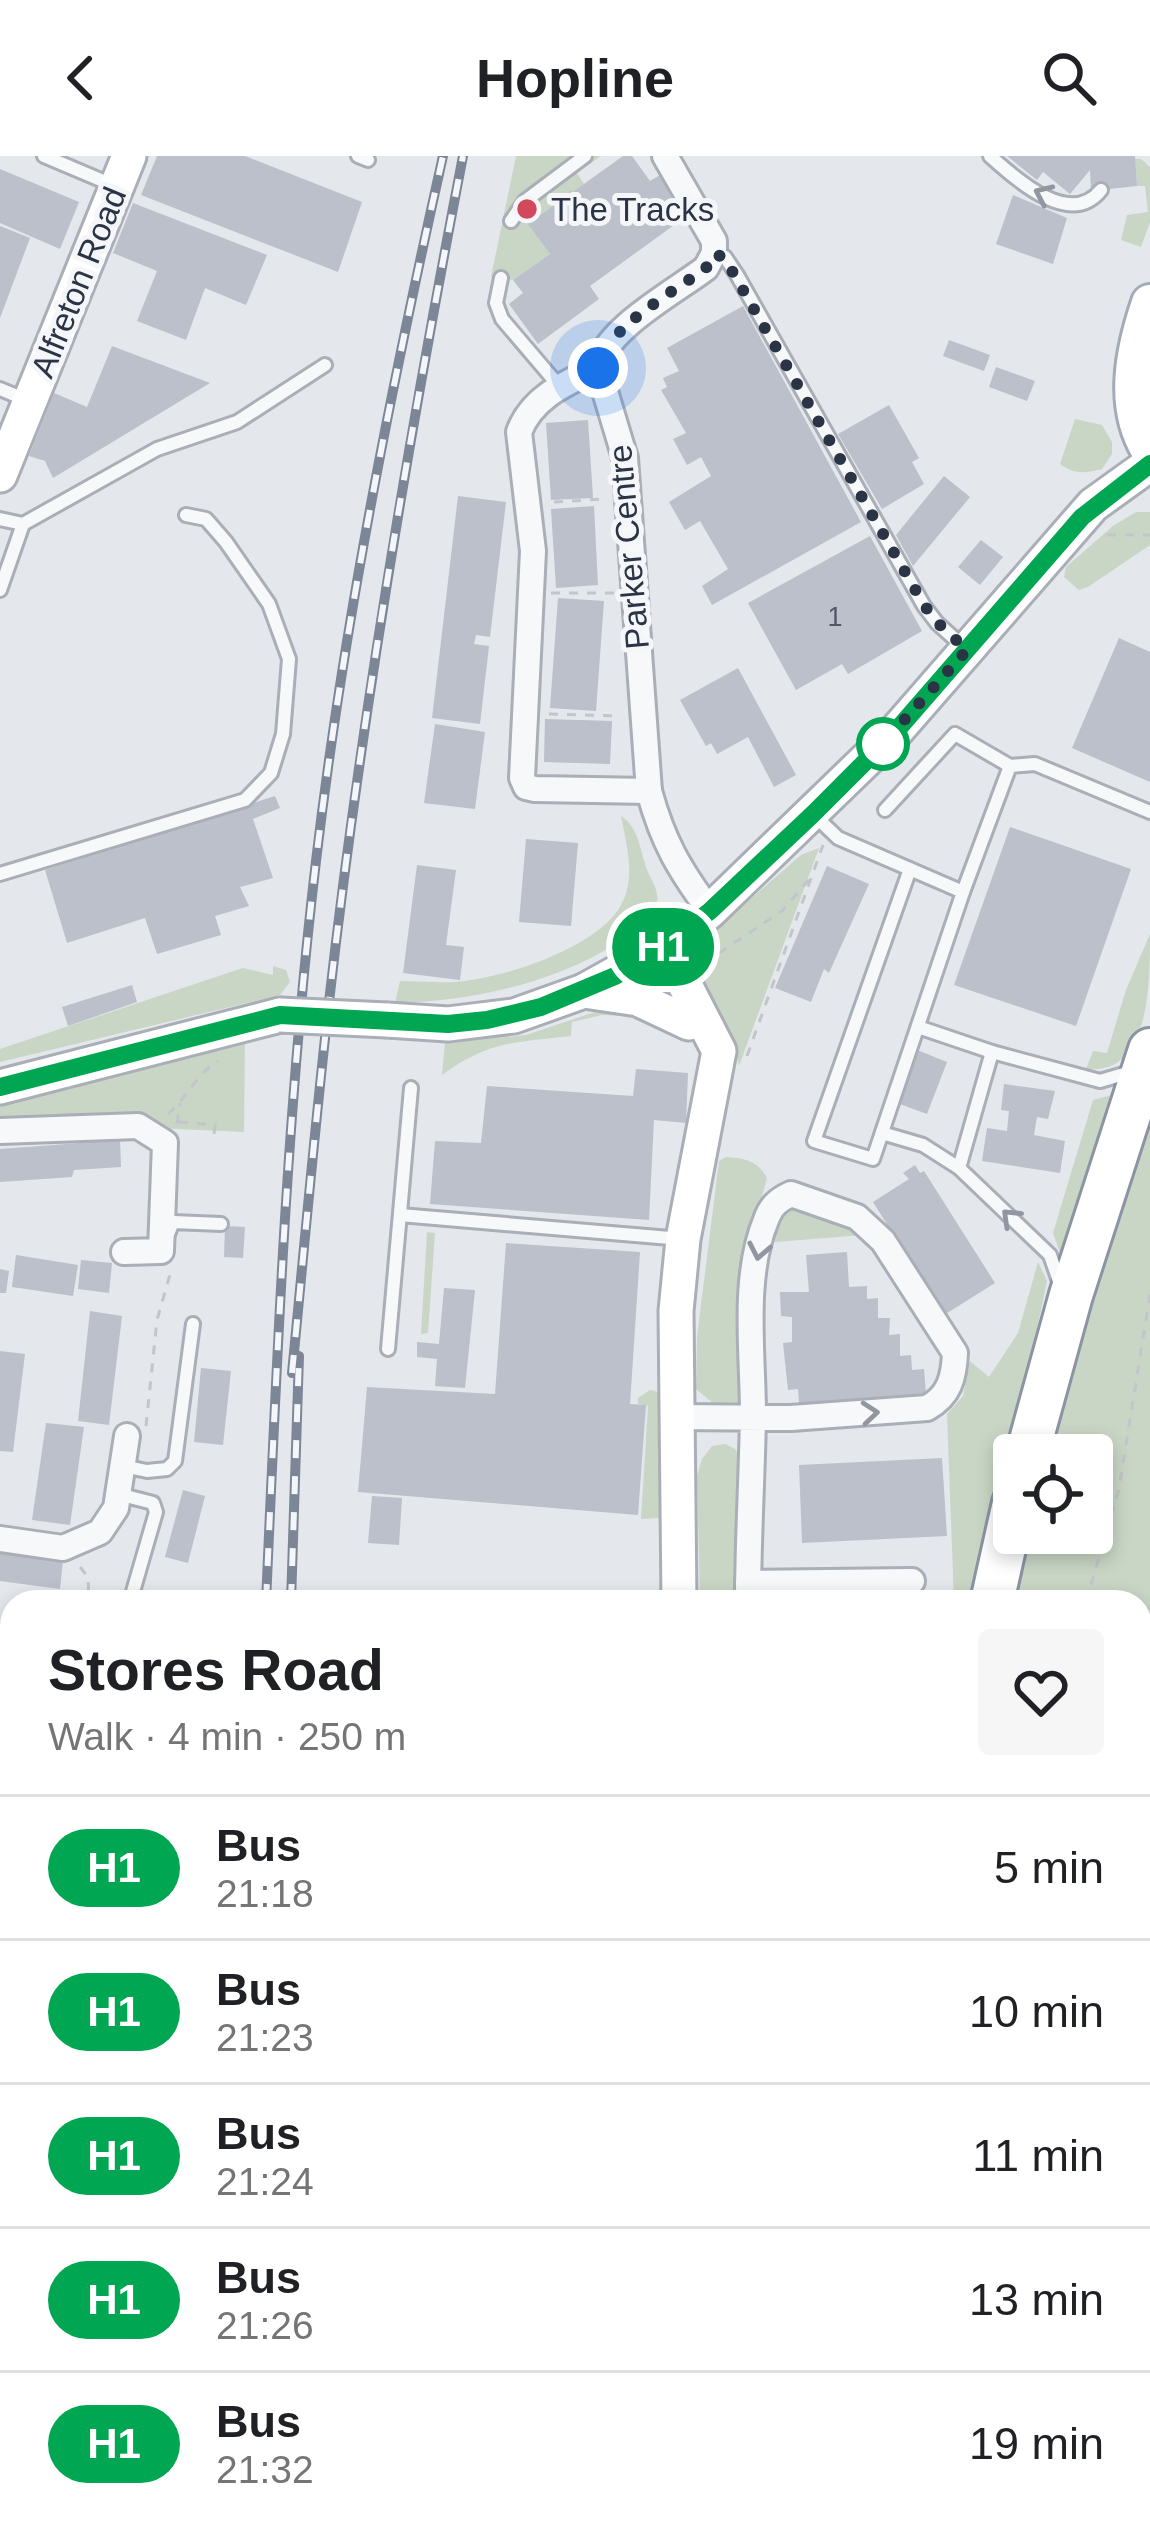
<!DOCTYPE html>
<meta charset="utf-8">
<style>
body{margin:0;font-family:Helvetica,sans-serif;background:#f6f6f6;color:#202124;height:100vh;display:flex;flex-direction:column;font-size:45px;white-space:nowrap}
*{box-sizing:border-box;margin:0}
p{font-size:39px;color:#757577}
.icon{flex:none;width:66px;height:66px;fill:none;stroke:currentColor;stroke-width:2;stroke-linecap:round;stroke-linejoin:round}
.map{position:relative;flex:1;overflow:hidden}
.side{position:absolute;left:0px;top:1434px;width:1152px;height:951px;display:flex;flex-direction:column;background:#fff;border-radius:36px 36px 0 0;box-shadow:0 6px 18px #0003}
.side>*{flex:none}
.badge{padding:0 24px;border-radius:39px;font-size:42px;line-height:78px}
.fabs{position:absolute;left:993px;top:1278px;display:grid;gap:24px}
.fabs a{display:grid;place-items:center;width:120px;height:120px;border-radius:12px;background:#fff;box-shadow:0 6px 18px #0003;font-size:60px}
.you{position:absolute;width:60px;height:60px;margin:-30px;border:9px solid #fff;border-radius:50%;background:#1a73e8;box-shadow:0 0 0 18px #1a73e833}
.map>.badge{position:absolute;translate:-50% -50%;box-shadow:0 0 0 6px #fff}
.round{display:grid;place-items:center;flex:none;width:126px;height:126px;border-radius:12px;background:#f6f6f6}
.head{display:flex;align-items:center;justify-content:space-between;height:204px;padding:0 48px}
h1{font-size:57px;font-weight:600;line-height:90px}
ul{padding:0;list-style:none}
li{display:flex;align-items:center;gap:36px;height:144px;padding:0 48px;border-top:3px solid #e0e0e0}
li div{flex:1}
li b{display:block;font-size:45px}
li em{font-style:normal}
li .badge{min-width:132px;font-weight:700;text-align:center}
header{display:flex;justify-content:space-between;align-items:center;height:156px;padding:0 48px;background:#fff;font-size:54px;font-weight:600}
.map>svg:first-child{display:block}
.green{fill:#c9d6c5}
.building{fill:#bbc0ca}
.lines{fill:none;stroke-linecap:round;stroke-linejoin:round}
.lane-casing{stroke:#a9aeb7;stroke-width:18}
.street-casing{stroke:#a9aeb7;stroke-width:30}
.secondary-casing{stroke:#a9aeb7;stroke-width:39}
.primary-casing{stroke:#a3abb8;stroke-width:42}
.highway-casing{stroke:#8b94a3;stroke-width:48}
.path{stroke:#c2c5cb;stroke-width:3;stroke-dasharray:9 9;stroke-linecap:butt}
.lane{stroke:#f7f8fa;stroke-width:12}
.street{stroke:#f7f8fa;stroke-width:24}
.secondary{stroke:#fff;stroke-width:33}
.primary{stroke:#fff;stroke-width:36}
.highway{stroke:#fff;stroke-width:42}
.rail-casing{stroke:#7d8696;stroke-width:10}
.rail{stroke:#f4f6f9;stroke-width:6;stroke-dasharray:18;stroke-linecap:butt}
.secondary-bridge-casing{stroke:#a9aeb7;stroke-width:39;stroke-linecap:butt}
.secondary-bridge{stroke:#fff;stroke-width:33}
.oneway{stroke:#9196a0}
.line-casing{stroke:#fff;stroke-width:27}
.line{stroke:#00a651;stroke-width:18}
.walk{stroke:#2b3445;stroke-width:12;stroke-dasharray:0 21.6}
.poi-dot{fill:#d1495b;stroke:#f4f6f9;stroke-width:4.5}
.stop-dot{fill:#fff;stroke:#00a651;stroke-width:6}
.labels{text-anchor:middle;stroke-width:10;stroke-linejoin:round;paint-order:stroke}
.number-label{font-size:27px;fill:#4f5766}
.poi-label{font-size:33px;fill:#2b3445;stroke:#f4f6f9;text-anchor:start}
.street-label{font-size:33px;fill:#2b3445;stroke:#f4f6f9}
</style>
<header><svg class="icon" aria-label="back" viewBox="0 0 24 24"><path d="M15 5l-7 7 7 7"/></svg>Hopline<svg class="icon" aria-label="search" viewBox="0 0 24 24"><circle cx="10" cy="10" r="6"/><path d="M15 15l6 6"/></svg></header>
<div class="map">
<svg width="1150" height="2383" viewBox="0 0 1150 2383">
<rect width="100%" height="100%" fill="#e4e7ec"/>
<g class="green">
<polygon points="516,0 601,0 577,17 584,28 529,68 550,98 513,124 491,121"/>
<polygon points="1135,3 1141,3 1150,11 1150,66 1141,91 1121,84 1127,59 1148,56 1145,30 1137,30"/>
<path d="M1075,263l27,6 10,17v12l-10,15c-16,4 -28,6 -42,-5z"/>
<polygon points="1136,356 1150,356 1150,389 1088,431 1079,434 1064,421 1066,411 1113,370"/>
<path d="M621,660c19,12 19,37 27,56 6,13 12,21 8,35 -6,20 -23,27 -40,37 -66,40 -143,57 -221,59l5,-22c18,0 37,2 55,1 47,-3 151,-36 169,-83 11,-26 2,-57 -3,-83z"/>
<polygon points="819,692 739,910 735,892 693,809 700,787 801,699"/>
<path d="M1150,778c0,51 0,142 -64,135l7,-18 14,2 19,-63z"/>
<polygon points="273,810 286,814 290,826 280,839 0,906 0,893 243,812 273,819"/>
<path d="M598,855l28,5 -24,-1 -30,7 -1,14c-57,7 -80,4 -129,39l3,-32 81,-8z"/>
<polygon points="245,883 244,976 0,965 0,943"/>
<polygon points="1120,937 1065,1111 1053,1077 1093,944"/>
<polygon points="1150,950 1150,2383 944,2383 943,2373 1140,2373 1140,1446 1012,1446 1030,1377 1092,1377 1092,1299 1051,1299 1125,1017"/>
<path d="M726,1001c19,1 32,4 41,21l-18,65 -9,162 -20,4 -24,-20 1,-52 22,-176z"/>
<path d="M794,1051l52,13 18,15 -89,7c1,-17 3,-27 19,-35z"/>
<polygon points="427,1076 435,1077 428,1177 421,1178"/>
<polygon points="1038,1106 1047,1125 980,1446 954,1446 947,1258 963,1240 970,1205 989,1221 1018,1177"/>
<polygon points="650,1234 658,1236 660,1362 641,1363 648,1250 638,1248 638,1242"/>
<polygon points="725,1288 735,1293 743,1306 736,1446 700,1446 697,1320 702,1303 712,1290"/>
<polygon points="0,1806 12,1806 12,2014 0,2019"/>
<polygon points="137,2373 242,2373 243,2383 140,2381"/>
</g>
<g class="building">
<polygon points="157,0 245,0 362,46 338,116 141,39"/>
<polygon points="623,0 632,0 650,25 660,19 678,42 669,48 681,64 590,130 599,143 538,188 509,148 523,137 513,124 550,98 528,68"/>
<polygon points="1007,0 1135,0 1137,30 1091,35 1090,14 1070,38 1043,16 1037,24"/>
<polygon points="0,13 79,46 60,93 0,67"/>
<polygon points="1013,39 1067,62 1053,108 996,88"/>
<polygon points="133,47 267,99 246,149 205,132 186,184 137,165 157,115 113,97"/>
<polygon points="0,70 30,82 0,162"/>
<polygon points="743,150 861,366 712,449 702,430 728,413 700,365 685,374 669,346 711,320 701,301 687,309 673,283 686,277 661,234 667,231 663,222 679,215 667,192"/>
<polygon points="949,184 990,199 984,215 943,200"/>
<polygon points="112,190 210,227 53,322 45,305 29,300 54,237 87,251"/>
<polygon points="996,211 1035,225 1027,245 989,231"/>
<polygon points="889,249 919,302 912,306 924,328 882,353 838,278"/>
<polygon points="588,264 593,342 551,344 546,267"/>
<polygon points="944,320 970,341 913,410 896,379"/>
<polygon points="458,340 506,346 490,481 476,479 474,488 489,490 480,568 432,562"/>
<polygon points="594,350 598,429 556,432 551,353"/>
<polygon points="870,380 922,475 848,518 842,508 796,534 748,447"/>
<polygon points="981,384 1003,401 980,429 958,411"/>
<polygon points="558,442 604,445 596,555 550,552"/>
<polygon points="1119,482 1150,496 1150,626 1072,592"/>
<polygon points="738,512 796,619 774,631 748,581 717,598 711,587 706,590 680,544"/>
<polygon points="545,563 612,565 610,608 544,606"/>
<polygon points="435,568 485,576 475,653 424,647"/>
<polygon points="275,640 280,652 253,663 273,722 240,731 249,750 215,760 221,779 157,798 145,762 67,787 45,714"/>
<polygon points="1010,671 1131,713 1076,870 954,829"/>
<polygon points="526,683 578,687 571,770 519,766"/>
<polygon points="417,709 456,714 446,789 464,791 460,824 403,817"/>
<polygon points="827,710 869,728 829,817 824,813 811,846 775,832"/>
<polygon points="132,829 137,846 68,870 62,851"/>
<polygon points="917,894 947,906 927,958 897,947"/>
<polygon points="636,913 688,917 686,967 654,964 649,1064 430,1048 435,985 481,987 487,930 633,940"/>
<polygon points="1004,928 1055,935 1048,963 1037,961 1034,979 1065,985 1060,1017 982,1005 987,972 1007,975 1009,955 1001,954"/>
<polygon points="120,984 121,1011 74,1014 72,1021 0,1026 0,993"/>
<polygon points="915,1009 920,1017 924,1015 995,1127 944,1159 873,1046 909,1023 903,1017"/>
<polygon points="225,1070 245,1071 243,1102 224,1101"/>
<polygon points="506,1087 640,1096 630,1248 646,1249 638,1359 358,1336 367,1231 495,1238"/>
<polygon points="847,1096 849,1131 867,1130 867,1143 878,1142 878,1162 890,1162 889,1179 900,1178 900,1200 911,1199 912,1214 924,1213 926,1238 799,1247 798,1233 788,1234 783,1187 792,1186 792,1161 781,1160 780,1136 809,1136 806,1099"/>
<polygon points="16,1099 78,1109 73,1140 12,1131"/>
<polygon points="81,1104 112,1107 109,1137 78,1133"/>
<polygon points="0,1113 9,1115 6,1137 0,1137"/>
<polygon points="444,1132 475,1134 465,1232 435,1230 437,1203 417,1201 417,1186 439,1188"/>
<polygon points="90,1155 122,1160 109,1269 78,1265"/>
<polygon points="0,1195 25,1198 13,1296 0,1295"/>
<polygon points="201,1212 231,1215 223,1289 194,1286"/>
<polygon points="46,1267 84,1271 70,1369 32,1364"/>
<polygon points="942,1302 947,1380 802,1387 799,1309"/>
<polygon points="183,1334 205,1340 188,1407 165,1401"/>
<polygon points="372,1340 402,1342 399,1389 368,1387"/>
<polygon points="0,1397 63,1405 60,1433 0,1425"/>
<polygon points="0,1556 5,1556 4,1589 0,1589"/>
<polygon points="12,1721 12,1774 0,1774 0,1740"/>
<polygon points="0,2201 12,2201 12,2230 0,2231"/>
<polygon points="0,2333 12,2342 12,2367 7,2373 0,2368"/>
<polygon points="782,2373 841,2373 842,2383 784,2383"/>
</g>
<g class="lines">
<g class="lane-casing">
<g id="lane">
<polyline points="44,0 115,30"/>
<polyline points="358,0 368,4"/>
<path d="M990,0c26,23 80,73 111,34"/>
<polyline points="511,65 525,45 585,0"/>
<polyline points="714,97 725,101 737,119 924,450 937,467 966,493"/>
<polyline points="501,122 496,147 502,163 559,230"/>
<polyline points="0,233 29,245"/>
<polyline points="0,363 23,368 157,293 237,266 325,209"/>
<polyline points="0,434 23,368"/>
<polyline points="885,654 955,578 1010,610"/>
<polyline points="813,658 838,682 963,736 873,1003 814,985 910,713"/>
<polyline points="0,718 245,644 271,617 283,578 289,503 269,448 226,386 206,363 186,359"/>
<polyline points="963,736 1010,610 1035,608 1150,656"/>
<polyline points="918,871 992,896"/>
<polyline points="882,977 923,989 959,1012"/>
<polyline points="400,1059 682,1083"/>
<polyline points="168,1078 173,1066 221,1068"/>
<polyline points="1060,1128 1050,1099 959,1012 992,896 1100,925 1134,915"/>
<polyline points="388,1193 411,932"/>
<polyline points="123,1310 147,1315 167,1313 175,1305 193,1168"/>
<polyline points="118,1338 153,1347 156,1356 130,1446"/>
<polyline points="0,1680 12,1658"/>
<polyline points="856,2373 857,2383"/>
</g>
</g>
<g class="street-casing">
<g id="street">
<path d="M665,0l49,85v12l-8,15c-30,23 -104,63 -108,100l27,90 24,333c14,51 30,78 61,120"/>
<path d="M598,212c-32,15 -66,29 -79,64l14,119 -11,227 4,9 9,2 114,2"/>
<polyline points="0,975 138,970 165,987 161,1095 124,1096"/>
<path d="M675,1261l116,1 136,-10c22,-12 27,-30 28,-55l-72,-112 -26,-24 -66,-23c-13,6 -20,12 -25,26 -24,58 -13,133 -13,195 -1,62 -5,125 -5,187"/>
<polyline points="0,1383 63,1392 100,1376 116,1352 127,1280"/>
<polyline points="748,1427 912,1425"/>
<polyline points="0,1612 12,1615"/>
<polyline points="0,1797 12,1797"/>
<polyline points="0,2171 12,2170"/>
</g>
</g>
<g class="secondary-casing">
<g id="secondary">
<polyline points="0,319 129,0"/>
<polyline points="665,790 719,895 683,1083 676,1155 679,1446"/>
<polyline points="584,835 638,843 689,867"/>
<polyline points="387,864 448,868 514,860 584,835 665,790 710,755 897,574 1093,349 1150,308"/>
<polyline points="0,931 280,859"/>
<polyline points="768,2373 769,2383"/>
</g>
</g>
<g class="primary-casing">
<path id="primary" d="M1150,147c-16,47 -28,103 0,148"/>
</g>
<g class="highway-casing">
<g id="highway">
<polyline points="1027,1299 1071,1139 1150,894"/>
<polyline points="992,1446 1014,1347"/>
<polyline points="920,2373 920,2383"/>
</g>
</g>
<g class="path">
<polyline points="570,35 589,62 608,50"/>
<polyline points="554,346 604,343"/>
<polyline points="1107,379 1150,379"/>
<polyline points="551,437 614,437"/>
<polyline points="549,558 617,560"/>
<polyline points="704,807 782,755 812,720"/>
<polyline points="747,900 823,689"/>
<path d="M168,958c19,-17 28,-39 50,-53"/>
<polyline points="179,966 215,969 214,978"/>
<polyline points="177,968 180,947"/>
<polyline points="146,1270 157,1164 171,1115"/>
<polyline points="80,1411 88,1421 89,1446"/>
<polyline points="1086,1446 1119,1333 1150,1138"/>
<polyline points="1140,1739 1150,1740"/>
<polyline points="0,1848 12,1857"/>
<polyline points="0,2022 11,2017 12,2006"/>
<polyline points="49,2383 69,2373"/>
<polyline points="996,2383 996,2373"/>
</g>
<use href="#lane" class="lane"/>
<use href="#street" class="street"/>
<use href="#secondary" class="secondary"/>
<use href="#primary" class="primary"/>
<use href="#highway" class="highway"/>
<g class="rail-casing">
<g id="rail">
<path d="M292,1217c12,-124 23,-248 37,-371 32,-284 80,-566 134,-846"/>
<path d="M266,1446c11,-248 21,-495 50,-741 28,-238 75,-472 127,-705"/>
<polyline points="291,1446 299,1200"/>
<polyline points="276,2373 276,2383"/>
<polyline points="306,2373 307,2383"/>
</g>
</g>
<use href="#rail" class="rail"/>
<g class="secondary-bridge-casing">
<polyline id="secondary-bridge" points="280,859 387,864"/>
</g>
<use href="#secondary-bridge" class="secondary-bridge"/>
</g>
<defs><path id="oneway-chevron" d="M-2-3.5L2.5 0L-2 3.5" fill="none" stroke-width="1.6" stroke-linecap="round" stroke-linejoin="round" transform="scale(3)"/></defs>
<g class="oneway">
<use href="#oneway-chevron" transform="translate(1043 38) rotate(-156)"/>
<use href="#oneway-chevron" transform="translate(1010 1061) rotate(-136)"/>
<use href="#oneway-chevron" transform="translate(759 1095) rotate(101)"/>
<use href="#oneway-chevron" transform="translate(870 1257) rotate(-5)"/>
</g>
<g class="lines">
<g class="line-casing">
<polyline id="line" points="0,931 280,859 448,868 487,864 541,851 615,820 665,790 710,755 813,658 897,574 1082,361 1150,308"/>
</g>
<use href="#line" class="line"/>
<path class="walk" d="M598,212c4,-37 78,-78 108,-100l7,-14 11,3 200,348 14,18 29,27 -88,98 4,-4"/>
</g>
<circle class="poi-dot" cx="527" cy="53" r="12"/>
<circle class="stop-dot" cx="883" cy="588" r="24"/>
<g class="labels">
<g class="number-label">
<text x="835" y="470">1</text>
</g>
<g class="poi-label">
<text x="551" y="65">The Tracks</text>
</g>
<g class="street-label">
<text transform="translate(78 126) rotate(-68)" y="12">Alfreton Road</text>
<text transform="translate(628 391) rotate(-95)" y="12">Parker Centre</text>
</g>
</g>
</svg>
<div class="fabs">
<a><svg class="icon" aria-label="locate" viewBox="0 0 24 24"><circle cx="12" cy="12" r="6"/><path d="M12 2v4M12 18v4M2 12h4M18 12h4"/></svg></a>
</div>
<div class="you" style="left:598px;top:212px"></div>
<b class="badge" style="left:663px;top:791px;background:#00a651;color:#fff">H1</b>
<section class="side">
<div class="head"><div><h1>Stores Road</h1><p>Walk · 4 min · 250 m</p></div><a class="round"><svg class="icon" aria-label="heart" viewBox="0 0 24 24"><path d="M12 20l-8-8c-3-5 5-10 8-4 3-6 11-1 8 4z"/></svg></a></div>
<ul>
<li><span class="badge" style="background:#00a651;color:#fff">H1</span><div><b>Bus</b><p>21:18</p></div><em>5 min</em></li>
<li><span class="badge" style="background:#00a651;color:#fff">H1</span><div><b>Bus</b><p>21:23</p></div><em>10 min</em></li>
<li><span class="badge" style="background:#00a651;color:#fff">H1</span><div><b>Bus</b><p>21:24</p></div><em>11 min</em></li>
<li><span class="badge" style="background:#00a651;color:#fff">H1</span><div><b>Bus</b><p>21:26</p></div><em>13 min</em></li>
<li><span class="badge" style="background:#00a651;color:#fff">H1</span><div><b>Bus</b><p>21:32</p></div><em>19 min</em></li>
</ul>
</section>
</div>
